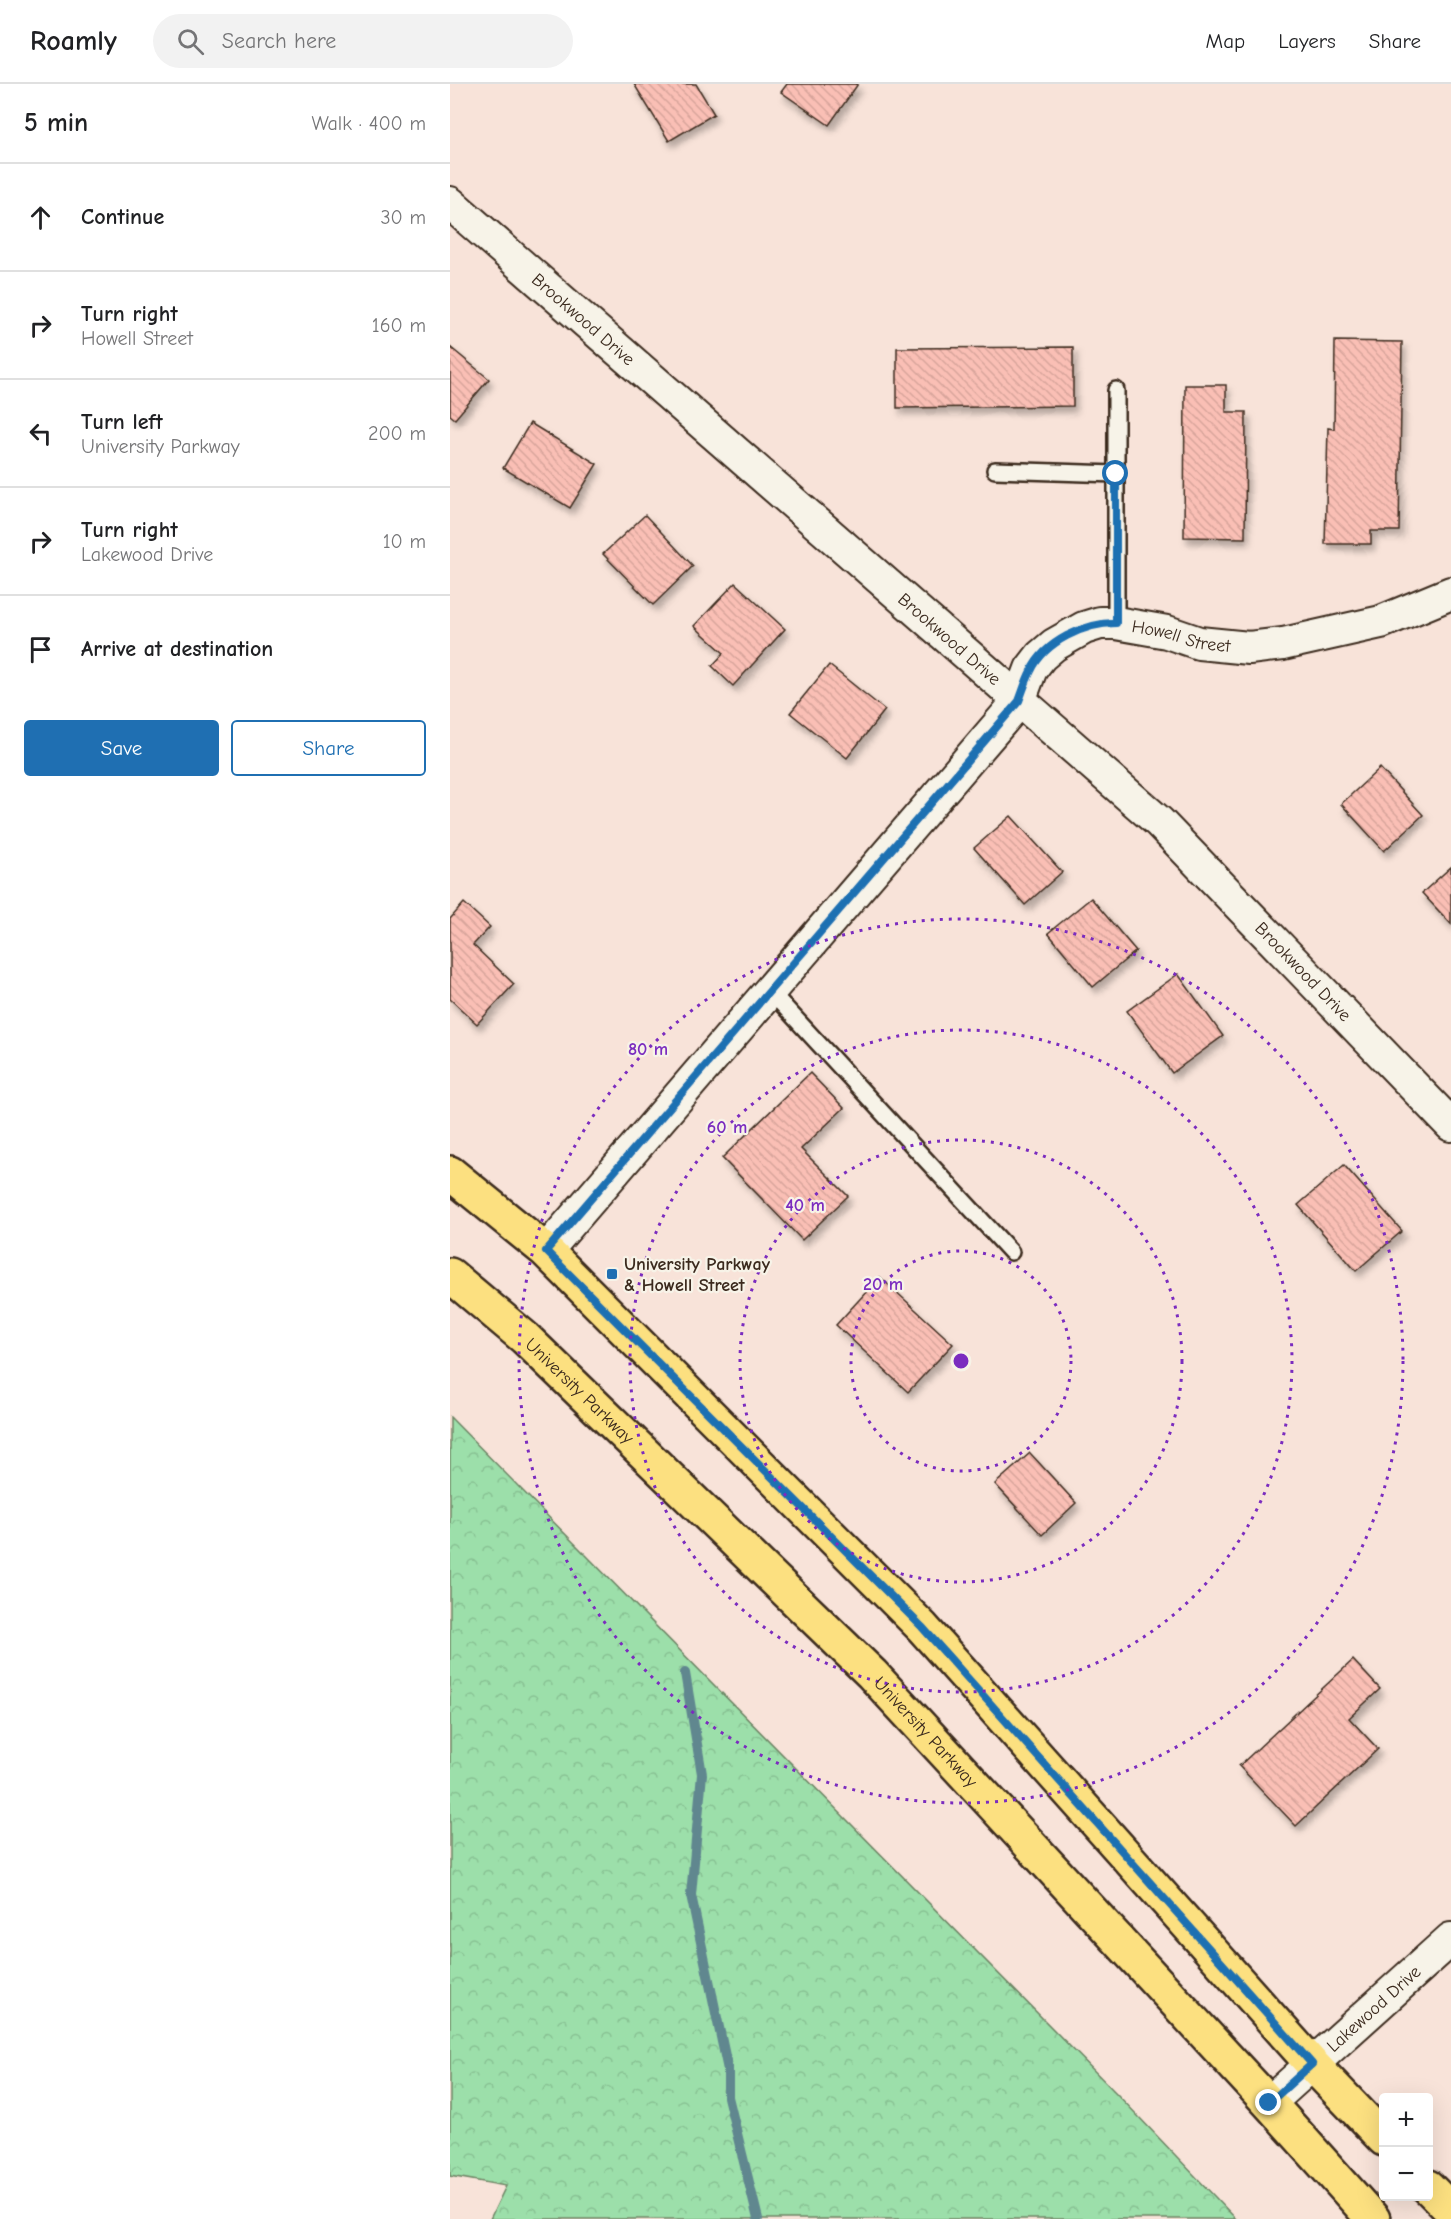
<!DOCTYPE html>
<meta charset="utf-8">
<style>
body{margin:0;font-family:"Comic Neue",sans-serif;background:#f2f2f2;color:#202124}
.controls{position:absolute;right:18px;bottom:18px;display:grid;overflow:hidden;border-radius:6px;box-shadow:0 6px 24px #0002}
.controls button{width:54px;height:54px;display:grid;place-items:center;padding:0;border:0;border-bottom:2px solid #e0e0e0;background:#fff;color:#202124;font:30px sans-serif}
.stop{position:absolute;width:18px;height:18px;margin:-14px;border:4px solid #1f6fb2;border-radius:50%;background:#fff}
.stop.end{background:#1f6fb2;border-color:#fff;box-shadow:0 2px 6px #0008}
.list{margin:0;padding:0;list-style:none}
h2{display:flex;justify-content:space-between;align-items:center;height:78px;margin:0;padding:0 24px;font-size:26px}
h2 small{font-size:20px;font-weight:400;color:#757577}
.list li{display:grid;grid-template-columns:39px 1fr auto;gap:18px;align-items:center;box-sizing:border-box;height:108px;padding:0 24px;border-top:2px solid #e0e0e0}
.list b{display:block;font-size:22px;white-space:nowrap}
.list p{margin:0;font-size:20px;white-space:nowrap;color:#757577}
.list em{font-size:20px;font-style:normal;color:#757577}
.actions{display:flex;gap:12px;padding:18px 24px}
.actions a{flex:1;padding:14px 0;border:2px solid #1f6fb2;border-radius:6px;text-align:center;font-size:21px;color:#1f6fb2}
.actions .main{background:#1f6fb2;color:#fff}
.icon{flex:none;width:33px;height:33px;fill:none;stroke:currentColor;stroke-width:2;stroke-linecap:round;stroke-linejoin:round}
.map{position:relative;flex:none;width:1001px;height:2135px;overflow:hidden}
header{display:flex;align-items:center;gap:36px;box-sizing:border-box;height:84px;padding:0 30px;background:#fff;border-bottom:2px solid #e0e0e0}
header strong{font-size:28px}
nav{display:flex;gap:33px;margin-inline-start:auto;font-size:21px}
.search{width:420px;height:54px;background:#f2f2f2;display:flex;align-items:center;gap:15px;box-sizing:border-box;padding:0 21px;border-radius:33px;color:#757577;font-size:22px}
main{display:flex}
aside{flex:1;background:#fff}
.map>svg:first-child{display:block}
.forest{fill:url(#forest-crowns);stroke:#6c8464;stroke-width:1.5}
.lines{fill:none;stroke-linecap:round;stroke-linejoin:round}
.stream{stroke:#61878f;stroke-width:10}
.building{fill:url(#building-back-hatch);stroke:#3b2a1e;stroke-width:1.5;filter:url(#shadow)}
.lane-casing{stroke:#3b2a1e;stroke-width:20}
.street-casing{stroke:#3b2a1e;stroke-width:36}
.primary-casing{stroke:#3b2a1e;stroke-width:38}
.lane{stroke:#f7f3e8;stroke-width:15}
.street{stroke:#f7f3e8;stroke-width:32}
.primary{stroke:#fce080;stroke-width:33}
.route{stroke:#1f6fb2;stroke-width:8}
.ring{fill:none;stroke:#7b2cbf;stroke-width:3;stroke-dasharray:3 6}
.poi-dot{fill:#1f6fb2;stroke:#f7f3e8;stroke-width:2}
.labels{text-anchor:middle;stroke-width:4.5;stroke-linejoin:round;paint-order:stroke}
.street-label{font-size:18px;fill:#3b2a1e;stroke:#f7f3e8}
.poi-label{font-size:18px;font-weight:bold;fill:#3b2a1e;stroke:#f7f3e8;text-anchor:start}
.centre{fill:#7b2cbf;stroke:#f7f3e8;stroke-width:3}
.ring-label{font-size:18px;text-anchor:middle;font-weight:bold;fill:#7b2cbf;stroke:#f7f3e8;stroke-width:4.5;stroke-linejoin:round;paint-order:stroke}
</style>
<header>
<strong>Roamly</strong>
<div class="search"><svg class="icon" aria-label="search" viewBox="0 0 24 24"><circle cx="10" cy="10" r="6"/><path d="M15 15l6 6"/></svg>Search here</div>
<nav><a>Map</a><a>Layers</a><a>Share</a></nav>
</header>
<main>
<aside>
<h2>5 min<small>Walk · 400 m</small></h2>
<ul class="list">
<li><svg class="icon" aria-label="ahead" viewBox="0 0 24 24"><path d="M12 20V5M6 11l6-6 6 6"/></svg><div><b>Continue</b></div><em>30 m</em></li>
<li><svg class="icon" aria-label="right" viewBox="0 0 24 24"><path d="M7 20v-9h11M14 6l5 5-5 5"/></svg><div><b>Turn right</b><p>Howell Street</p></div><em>160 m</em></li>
<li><svg class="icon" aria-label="left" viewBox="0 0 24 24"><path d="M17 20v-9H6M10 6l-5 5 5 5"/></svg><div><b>Turn left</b><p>University Parkway</p></div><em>200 m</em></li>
<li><svg class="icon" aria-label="right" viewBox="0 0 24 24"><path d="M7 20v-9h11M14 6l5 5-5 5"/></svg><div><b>Turn right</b><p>Lakewood Drive</p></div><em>10 m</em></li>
<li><svg class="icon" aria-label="arrive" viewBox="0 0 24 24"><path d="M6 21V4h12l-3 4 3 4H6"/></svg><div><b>Arrive at destination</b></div></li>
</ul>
<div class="actions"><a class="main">Save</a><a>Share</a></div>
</aside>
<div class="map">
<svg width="1001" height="2135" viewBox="0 0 1001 2135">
<defs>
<pattern id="forest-crowns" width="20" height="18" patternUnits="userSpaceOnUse" patternTransform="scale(1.5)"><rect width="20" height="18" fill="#9cdfaa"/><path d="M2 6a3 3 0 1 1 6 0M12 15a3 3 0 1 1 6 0" fill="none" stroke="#87c092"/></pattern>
<pattern id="building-back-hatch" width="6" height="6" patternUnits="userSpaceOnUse" patternTransform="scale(1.5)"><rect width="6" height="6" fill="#fabfb5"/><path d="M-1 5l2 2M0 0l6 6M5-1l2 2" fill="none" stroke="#d7a49b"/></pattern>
<filter id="shadow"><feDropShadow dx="3.5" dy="6" stdDeviation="3" flood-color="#0004"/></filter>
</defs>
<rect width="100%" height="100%" fill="#f8e3d9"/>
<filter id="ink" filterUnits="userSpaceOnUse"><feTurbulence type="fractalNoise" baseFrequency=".0167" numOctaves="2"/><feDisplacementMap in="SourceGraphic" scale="12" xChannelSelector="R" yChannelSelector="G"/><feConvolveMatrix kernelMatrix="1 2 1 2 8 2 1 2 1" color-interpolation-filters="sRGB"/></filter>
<g filter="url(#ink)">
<polygon class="forest" points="0,1333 667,2010 786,2135 40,2135 56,2102 0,2092"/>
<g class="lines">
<polyline class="stream" points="235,1589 252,1690 241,1811 278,1986 278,2013 308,2135"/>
</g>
<g class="building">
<polygon points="184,0 246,0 264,30 219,57"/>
<polygon points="337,0 408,0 379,41 331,8"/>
<polygon points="885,257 952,258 949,447 921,447 921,460 875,460 878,344 884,345"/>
<polygon points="0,263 39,295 5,335 0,331"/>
<polygon points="623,263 623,322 447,324 447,264"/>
<polygon points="735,301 776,301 776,328 796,328 795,454 734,453"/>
<polygon points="80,339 147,380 120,424 53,384"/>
<polygon points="195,431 243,482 203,521 153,470"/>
<polygon points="285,499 335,545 283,602 262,582 274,569 244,542"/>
<polygon points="379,581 435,626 397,674 340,629"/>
<polygon points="930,684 973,731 934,767 891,720"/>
<polygon points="561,732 612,788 575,821 524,764"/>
<polygon points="1001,783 1001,840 972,809"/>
<polygon points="641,814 686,867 643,903 598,849"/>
<polygon points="14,819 40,843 23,861 64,900 27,940 0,915 0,835"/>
<polygon points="728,890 773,952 722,989 677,927"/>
<polygon points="360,989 394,1024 351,1065 398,1112 352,1156 272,1074"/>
<polygon points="894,1081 952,1147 906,1187 848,1121"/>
<polygon points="430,1193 503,1260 458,1308 386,1241"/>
<polygon points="580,1369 626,1419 592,1451 545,1400"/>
<polygon points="903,1576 930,1605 899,1634 928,1665 846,1742 789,1682"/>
</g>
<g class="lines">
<defs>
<g id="lane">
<polyline points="666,306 666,539"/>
<polyline points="545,386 666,390"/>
<polyline points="320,907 561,1168"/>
</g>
<g id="street">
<path id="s1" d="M0 119 709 738 1001 1041"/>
<path id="s2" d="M96 1167 569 617 581 585 591 572 604 561 634 544 650 539H666L717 548 749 559 799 564 833 560 931 538 1001 509"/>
<path id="s3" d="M819 2019 1001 1855"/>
</g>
<g id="primary">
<polyline points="0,1089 96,1167 472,1543 862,1980 934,2055"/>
<path id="s4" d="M0 1191 75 1254 422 1590 819 2019 923 2135"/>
<polyline points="978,2103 1001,2126"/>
</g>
</defs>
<use href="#lane" class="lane-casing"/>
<use href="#street" class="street-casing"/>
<use href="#primary" class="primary-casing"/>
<use href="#lane" class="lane"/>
<use href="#street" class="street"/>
<use href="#primary" class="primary"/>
</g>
</g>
<g class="lines" filter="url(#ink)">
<path class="route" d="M666 390V539C635 539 595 557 581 587 576 596 573 607 569 617L96 1167 472 1543 862 1980 819 2019"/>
</g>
<g class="ring">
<circle cx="511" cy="1277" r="110"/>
<circle cx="511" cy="1277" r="221"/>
<circle cx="511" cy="1277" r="331"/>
<circle cx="511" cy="1277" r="442"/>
</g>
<rect class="poi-dot" x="156" y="1184" width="12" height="12" rx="3"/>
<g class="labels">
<g class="street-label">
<text dy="6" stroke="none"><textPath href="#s1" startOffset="177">Brookwood Drive</textPath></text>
<text dy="6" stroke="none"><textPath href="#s2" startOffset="927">Howell Street</textPath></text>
<text dy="6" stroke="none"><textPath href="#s1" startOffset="663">Brookwood Drive</textPath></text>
<text dy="6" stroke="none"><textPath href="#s1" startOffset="1149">Brookwood Drive</textPath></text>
<text dy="6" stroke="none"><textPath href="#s4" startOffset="174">University Parkway</textPath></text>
<text dy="6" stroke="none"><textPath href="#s4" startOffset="660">University Parkway</textPath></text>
<text dy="6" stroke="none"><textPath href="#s3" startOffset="141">Lakewood Drive</textPath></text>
</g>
<g class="poi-label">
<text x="174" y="1186">University Parkway<tspan x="174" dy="21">&amp; Howell Street</tspan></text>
</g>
</g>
<circle cx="511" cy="1277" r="9" class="centre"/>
<g class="ring-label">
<text x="198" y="971">80 m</text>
<text x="277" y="1049">60 m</text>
<text x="355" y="1127">40 m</text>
<text x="433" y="1206">20 m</text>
</g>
</svg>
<div class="controls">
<button>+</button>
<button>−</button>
</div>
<div class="stop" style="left:666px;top:390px"></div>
<div class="stop end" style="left:819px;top:2019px"></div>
</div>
</main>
